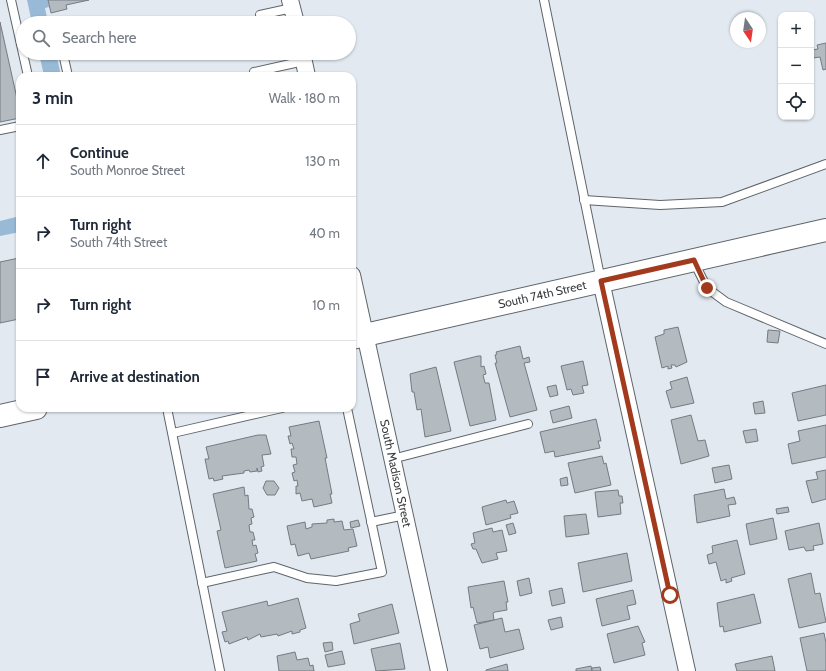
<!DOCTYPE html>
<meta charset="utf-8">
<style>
body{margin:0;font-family:Cabin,sans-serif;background:#f2f2f3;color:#1f2937}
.controls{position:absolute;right:12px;top:12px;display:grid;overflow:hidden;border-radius:8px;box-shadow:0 1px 3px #0004}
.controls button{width:36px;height:36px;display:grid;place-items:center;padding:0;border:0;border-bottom:1px solid #e0e1e3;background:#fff;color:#1f2937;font:20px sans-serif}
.compass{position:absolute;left:730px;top:12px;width:36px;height:36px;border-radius:50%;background:#fff;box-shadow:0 1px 3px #0004;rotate:167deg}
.stop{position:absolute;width:12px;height:12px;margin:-9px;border:3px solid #a23a1e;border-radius:50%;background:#fff}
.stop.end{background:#a23a1e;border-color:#fff;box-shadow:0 1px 4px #0008}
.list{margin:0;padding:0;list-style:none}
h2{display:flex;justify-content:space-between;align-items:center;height:52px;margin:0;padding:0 16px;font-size:17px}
h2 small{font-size:13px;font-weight:400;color:#747a83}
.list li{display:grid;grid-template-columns:26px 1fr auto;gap:12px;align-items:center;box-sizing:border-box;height:72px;padding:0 16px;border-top:1px solid #e0e1e3}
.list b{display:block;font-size:15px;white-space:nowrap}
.list p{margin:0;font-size:13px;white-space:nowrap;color:#747a83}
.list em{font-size:13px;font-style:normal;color:#747a83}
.icon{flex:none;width:22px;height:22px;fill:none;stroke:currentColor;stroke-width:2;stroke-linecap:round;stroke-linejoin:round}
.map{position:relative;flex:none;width:826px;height:671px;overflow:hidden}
.search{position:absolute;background:#fff;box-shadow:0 1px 3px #0004;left:16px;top:16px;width:340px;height:44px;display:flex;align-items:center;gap:10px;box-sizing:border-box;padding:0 14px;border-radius:22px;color:#747a83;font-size:15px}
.panel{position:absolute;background:#fff;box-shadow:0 1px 3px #0004;left:16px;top:72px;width:340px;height:340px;border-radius:12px}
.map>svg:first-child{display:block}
.green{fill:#99bad7}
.building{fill:#b3bac0;stroke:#757b81}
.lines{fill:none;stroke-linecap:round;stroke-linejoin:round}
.service-casing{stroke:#5f656b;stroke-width:10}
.minor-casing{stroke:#5f656b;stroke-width:18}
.primary-casing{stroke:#5f656b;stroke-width:24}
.service{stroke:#fff;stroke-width:8}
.minor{stroke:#fff;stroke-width:16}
.primary{stroke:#fff;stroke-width:22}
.route{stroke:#a23a1e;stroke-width:5}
.labels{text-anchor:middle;stroke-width:4;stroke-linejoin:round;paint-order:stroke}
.street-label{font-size:12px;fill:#3a3d3f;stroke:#e2e9f0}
</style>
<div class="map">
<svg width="826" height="671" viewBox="0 0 826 671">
<rect width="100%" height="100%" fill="#e2e9f0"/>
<g class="green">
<polygon points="27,0 48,0 49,7 45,8 48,23 32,23"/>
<polygon points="39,53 56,53 61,76 44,76"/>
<polygon points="20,216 20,232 0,236 0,221"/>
</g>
<g class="building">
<polygon points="48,0 89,0 66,5 67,9 51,13"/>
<polygon points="0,22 20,112 20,118 0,122"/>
<polygon points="826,43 826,69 823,70 820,57 813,58 811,50 818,49 817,45"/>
<polygon points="20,250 20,322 19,319 0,323 0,262 19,258 17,251"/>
<polygon points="678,327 687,362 676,367 675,365 671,365 672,368 668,369 668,366 662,368 655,337 664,334 664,330"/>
<polygon points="768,330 780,331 778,343 767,342"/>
<polygon points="520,346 523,359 529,357 530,362 524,363 537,410 510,417 495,363 497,363 495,355 497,354 496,352"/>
<polygon points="478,356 481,356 481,367 484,366 486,374 483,375 485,383 489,383 496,420 470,426 454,362"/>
<polygon points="583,361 588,385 582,386 584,393 573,395 571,389 567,390 561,366"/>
<polygon points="436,367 451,431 425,437 421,409 417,410 414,392 412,392 410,374"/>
<polygon points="687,377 694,403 671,408 666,391 672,389 670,382"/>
<polygon points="556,385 558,395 550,397 547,387"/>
<polygon points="826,385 826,415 798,421 792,393"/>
<polygon points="763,401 765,413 755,414 753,403"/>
<polygon points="569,406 572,418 553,423 550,411"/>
<polygon points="691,415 698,441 705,440 709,456 681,464 671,420"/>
<polygon points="596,419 601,441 598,441 600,448 555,457 554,451 545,453 540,432"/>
<polygon points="319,421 327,458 325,458 332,494 330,494 332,503 314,507 312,499 302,501 300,493 296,494 296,486 298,486 297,480 294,481 292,473 295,472 293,465 297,464 296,457 292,457 291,449 294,449 292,443 290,444 288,436 291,436 289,427"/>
<polygon points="826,425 826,457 792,464 788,444 800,441 798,431"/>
<polygon points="756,429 758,441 746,443 743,431"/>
<polygon points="258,435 266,435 271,454 262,455 264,466 261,467 262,471 258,472 257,468 257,471 250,472 249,470 244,471 244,473 222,476 223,479 214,481 213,478 209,479 205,459 209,459 206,447"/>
<polygon points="602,456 604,464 606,463 611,485 575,493 568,463"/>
<polygon points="729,465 732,479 715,483 712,468"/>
<polygon points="826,470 826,499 812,503 806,481 818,479 816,472"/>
<polygon points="567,477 568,485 561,486 560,479"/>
<polygon points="266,481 274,481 279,488 275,495 267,495 263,488"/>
<polygon points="244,487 245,496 248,495 249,509 252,509 254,517 251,518 252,524 249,525 250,532 253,532 255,540 252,540 253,546 256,545 258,553 255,554 257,561 225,568 217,531 221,530 213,494"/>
<polygon points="724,489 726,499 734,497 736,504 728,505 730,516 697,523 694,495"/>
<polygon points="618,490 619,496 622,496 623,503 620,503 621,514 598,517 595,492"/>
<polygon points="506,500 507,503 514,501 518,513 510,515 511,518 486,525 482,507"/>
<polygon points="788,507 789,512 777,514 776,509"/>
<polygon points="586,514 589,534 566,537 564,516"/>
<polygon points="773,518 777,539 750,545 746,524"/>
<polygon points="334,519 334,522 342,521 344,530 353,529 357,546 348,548 349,551 311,559 309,553 298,556 295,544 291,545 287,526 305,522 306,529 312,527 312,524 327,523 327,520"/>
<polygon points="358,520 360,526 351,528 350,522"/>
<polygon points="513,523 516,533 509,535 506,525"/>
<polygon points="819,523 823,544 813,546 814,550 806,551 804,547 789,550 785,531"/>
<polygon points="492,528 493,532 502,530 507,551 496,553 498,559 482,563 476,549 473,549 471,544 475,543 473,533"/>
<polygon points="737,540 745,574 731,578 732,581 726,583 726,579 721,581 716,562 709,564 707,555 713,553 712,546"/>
<polygon points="627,553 632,581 583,592 578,563"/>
<polygon points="811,573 815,594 820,593 826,622 799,628 788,579"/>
<polygon points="529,578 532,593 520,596 517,581"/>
<polygon points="504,581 508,602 506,602 507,610 495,612 493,613 494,620 477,623 473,607 471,608 468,587"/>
<polygon points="562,588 565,603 552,606 549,591"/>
<polygon points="633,590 636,604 627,606 630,619 602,626 596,599"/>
<polygon points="754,594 761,623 724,632 723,626 720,627 717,603"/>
<polygon points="298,598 306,628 300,630 300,632 292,634 292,631 278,636 277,634 261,637 260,634 248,640 247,637 229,644 228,641 225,642 222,632 227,631 222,612 267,601 268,606"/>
<polygon points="392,604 399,633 354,644 350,624 360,621 358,614"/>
<polygon points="561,617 563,627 551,630 548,620"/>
<polygon points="502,618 505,632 519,629 524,649 490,658 488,647 480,649 474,625"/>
<polygon points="638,626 645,642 642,643 645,655 614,663 607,634"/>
<polygon points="824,633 826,643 826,671 807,671 800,638"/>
<polygon points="332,642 333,650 325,652 323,643"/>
<polygon points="400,643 405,669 376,671 371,649"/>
<polygon points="342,651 345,664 328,667 325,655"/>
<polygon points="295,652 297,660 308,658 310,666 313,665 314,671 279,671 277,656"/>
<polygon points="772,656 775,671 737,671 735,664"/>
<polygon points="507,664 508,671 486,671 486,670"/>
<polygon points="591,666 592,671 576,671 576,669"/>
<polygon points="600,667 601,671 592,671 592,668"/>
</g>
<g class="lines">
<defs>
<g id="service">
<polyline points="11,0 28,76"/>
<polyline points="544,0 601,281"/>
<polyline points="260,15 292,8"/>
<polyline points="64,58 68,76"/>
<polyline points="254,72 304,61"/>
<polyline points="0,130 20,126"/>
<polyline points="584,200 660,205 722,202 826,164"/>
<polyline points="694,262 707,288 726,302 826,344"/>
<polyline points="167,408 220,671"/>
<polyline points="173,433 282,408"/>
<polyline points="392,459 528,424"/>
<polyline points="371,522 405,515"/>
<polyline points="202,583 274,567 307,578 336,581 382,572 347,408"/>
</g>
<g id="minor">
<polyline points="290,0 296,23"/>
<polyline points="302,53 307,76"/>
<path id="s1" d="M352 275 439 671"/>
<polyline points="601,281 687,671"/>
</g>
<g id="primary">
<path id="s2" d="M352 338 826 230"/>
<polyline points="0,416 36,408"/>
</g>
</defs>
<use href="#service" class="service-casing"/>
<use href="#minor" class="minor-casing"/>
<use href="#primary" class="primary-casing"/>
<use href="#service" class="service"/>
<use href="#minor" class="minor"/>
<use href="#primary" class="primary"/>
</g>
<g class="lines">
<polyline class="route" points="670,595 601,281 694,260 707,288"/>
</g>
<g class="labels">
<g class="street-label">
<text dy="4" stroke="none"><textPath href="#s2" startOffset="195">South 74th Street</textPath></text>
<text dy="4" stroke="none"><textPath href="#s1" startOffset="203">South Madison Street</textPath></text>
</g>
</g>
</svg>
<div class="controls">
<button>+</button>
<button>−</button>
<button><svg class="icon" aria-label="locate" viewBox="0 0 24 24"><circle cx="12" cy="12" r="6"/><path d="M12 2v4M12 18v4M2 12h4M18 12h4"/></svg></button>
</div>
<svg class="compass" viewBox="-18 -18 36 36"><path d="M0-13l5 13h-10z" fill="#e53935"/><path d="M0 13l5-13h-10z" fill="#747a83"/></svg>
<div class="stop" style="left:670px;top:595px"></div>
<div class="stop end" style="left:707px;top:288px"></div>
<div class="search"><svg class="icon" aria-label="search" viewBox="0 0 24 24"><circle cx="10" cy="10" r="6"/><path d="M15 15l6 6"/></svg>Search here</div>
<section class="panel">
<h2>3 min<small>Walk · 180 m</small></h2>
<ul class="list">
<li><svg class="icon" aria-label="ahead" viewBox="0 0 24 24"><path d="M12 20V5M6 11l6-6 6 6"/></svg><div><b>Continue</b><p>South Monroe Street</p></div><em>130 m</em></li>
<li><svg class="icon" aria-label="right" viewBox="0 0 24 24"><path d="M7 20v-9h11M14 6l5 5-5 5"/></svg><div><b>Turn right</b><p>South 74th Street</p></div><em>40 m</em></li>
<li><svg class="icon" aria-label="right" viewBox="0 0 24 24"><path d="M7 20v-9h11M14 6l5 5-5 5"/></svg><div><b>Turn right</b></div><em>10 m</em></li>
<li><svg class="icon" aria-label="arrive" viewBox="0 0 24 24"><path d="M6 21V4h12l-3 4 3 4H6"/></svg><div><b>Arrive at destination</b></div></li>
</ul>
</section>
</div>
